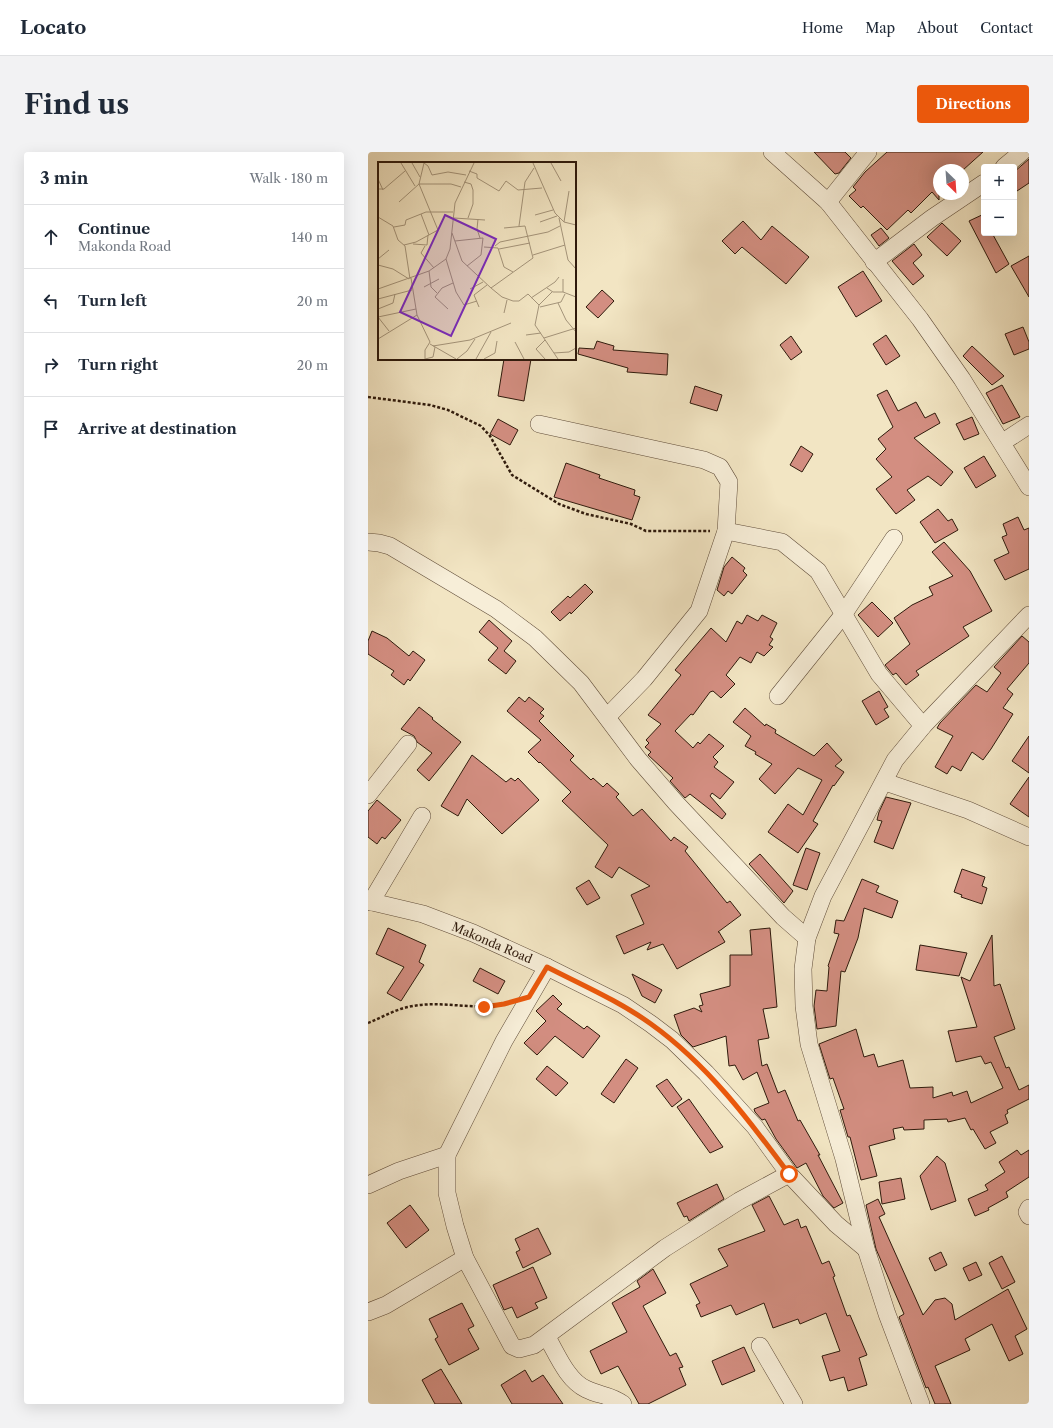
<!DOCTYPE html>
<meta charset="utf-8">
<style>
body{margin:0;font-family:"Libre Caslon Text",serif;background:#f2f2f3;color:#1f2937}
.controls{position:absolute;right:12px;top:12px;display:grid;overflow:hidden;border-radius:4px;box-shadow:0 4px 16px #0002}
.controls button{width:36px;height:36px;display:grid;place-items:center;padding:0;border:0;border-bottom:1px solid #e0e1e3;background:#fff;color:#1f2937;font:20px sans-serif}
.compass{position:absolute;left:565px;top:12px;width:36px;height:36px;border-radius:50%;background:#fff;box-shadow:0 4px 16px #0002;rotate:155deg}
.stop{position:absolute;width:12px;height:12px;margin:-9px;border:3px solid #ea580c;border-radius:50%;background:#fff}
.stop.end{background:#ea580c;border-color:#fff;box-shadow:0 1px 4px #0008}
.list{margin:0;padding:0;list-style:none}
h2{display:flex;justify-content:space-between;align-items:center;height:52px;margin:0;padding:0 16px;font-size:17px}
h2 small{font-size:13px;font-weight:400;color:#747a83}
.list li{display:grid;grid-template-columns:26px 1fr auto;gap:12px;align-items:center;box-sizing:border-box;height:64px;padding:0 16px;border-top:1px solid #e0e1e3}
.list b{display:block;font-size:15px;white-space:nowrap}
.list p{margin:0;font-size:13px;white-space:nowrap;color:#747a83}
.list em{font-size:13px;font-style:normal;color:#747a83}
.icon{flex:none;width:22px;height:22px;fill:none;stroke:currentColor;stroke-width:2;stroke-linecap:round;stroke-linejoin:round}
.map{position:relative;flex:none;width:661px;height:1252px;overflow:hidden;border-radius:4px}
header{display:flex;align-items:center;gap:24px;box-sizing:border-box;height:56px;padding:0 20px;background:#fff;border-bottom:1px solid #e0e1e3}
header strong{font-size:19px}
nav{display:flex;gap:22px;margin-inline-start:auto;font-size:14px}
.intro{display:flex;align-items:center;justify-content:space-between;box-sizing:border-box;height:96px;padding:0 24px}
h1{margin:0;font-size:28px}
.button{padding:10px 18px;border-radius:4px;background:#ea580c;color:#fff;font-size:14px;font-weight:700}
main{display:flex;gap:24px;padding:0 24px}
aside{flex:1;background:#fff;border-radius:4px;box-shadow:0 4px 16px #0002}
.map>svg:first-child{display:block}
.building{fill:#d38e81;stroke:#2f1a0c}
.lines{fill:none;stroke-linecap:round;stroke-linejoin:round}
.minor-casing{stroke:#604d3a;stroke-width:18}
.path{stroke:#2f1a0c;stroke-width:2.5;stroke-dasharray:3 2;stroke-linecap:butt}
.minor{stroke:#f7eed8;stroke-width:17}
.route{stroke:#ea580c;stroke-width:5}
.labels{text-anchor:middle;stroke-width:3;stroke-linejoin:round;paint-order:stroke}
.street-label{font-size:12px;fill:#2f1a0c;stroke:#f7eed8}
.inset-road{fill:none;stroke:#a4947a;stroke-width:1}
.view{fill:#7b2cbf;fill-opacity:0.15;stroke:#7b2cbf;stroke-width:2}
.inset-edge{fill:none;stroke:#2f1a0c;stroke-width:2}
</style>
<header>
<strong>Locato</strong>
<nav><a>Home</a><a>Map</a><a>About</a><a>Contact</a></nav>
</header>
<div class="intro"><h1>Find us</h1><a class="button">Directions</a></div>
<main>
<aside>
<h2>3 min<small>Walk · 180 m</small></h2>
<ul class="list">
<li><svg class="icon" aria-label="ahead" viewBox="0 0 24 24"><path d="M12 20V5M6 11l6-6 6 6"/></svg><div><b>Continue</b><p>Makonda Road</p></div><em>140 m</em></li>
<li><svg class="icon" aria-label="left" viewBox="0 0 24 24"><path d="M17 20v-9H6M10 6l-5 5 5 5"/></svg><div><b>Turn left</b></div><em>20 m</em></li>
<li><svg class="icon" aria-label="right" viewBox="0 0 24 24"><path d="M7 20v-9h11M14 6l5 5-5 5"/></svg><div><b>Turn right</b></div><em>20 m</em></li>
<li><svg class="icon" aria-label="arrive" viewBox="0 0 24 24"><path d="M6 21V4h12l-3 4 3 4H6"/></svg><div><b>Arrive at destination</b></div></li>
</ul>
</aside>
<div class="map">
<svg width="661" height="1252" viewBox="0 0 661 1252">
<rect width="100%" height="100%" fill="#f2e5c3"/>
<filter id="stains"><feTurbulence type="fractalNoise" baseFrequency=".005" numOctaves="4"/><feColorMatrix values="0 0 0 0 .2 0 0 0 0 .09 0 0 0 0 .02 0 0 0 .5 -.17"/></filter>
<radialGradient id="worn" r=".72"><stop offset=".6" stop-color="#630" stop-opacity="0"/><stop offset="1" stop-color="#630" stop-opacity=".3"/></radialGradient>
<g class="building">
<polygon points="446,0 477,0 483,6 471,21 467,22"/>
<polygon points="519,0 615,0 595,18 571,18 571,48 564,40 543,61 540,58 519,78 495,54 493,56 481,44 488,38 485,35 497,20"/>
<polygon points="661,7 661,31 646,41 646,20"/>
<polygon points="616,62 616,81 624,81 641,112 628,121 601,69"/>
<polygon points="375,69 393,88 404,74 441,105 418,132 374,95 367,102 354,89"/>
<polygon points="574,71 593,89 579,104 559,85"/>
<polygon points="513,76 521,86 511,94 503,83"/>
<polygon points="546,92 554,103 545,111 556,124 545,133 524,109"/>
<polygon points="661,104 661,145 643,114"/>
<polygon points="495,119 514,149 488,165 470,135"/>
<polygon points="234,138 246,149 230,166 218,155"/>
<polygon points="655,175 661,190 661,197 646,203 637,182"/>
<polygon points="518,183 532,204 518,213 505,192"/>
<polygon points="423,184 434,200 423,208 412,193"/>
<polygon points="229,189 246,194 245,198 300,202 299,223 259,220 260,216 210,202 211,196 226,197"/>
<polygon points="604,194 636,224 624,233 595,204"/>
<polygon points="136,207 163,207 156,249 130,244"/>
<polygon points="634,233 652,265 635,272 618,241"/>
<polygon points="327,234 354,243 349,259 322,251"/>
<polygon points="519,238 530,259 548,250 557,266 567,261 572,271 546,286 585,320 573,334 560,324 539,338 547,348 528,362 508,337 524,325 508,307 518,297 510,287 525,275 509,243"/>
<polygon points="604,265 611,282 596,288 588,272"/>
<polygon points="130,267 150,278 142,293 122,282"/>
<polygon points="433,294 445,302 434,320 422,313"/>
<polygon points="616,304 628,324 608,336 596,316"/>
<polygon points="198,311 232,323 231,326 267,338 266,343 272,345 264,368 186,345"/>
<polygon points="570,357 580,369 584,367 590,378 567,391 552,370"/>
<polygon points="650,365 656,378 661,376 661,417 637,428 626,408 641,401 634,385 639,383 635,372"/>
<polygon points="576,390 602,419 624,459 595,475 601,484 548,519 551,523 538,533 528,521 525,523 517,513 542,492 526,466 544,453 565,443 561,435 585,424 564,400"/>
<polygon points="364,405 377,416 375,419 379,423 364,442 360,439 356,444 349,438 356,415"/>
<polygon points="217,432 225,440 203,462 202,460 192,469 183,460 200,444 202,446"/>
<polygon points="504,450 525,471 510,485 490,463"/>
<polygon points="379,463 390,469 394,463 409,471 402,485 405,487 401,493 405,495 396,504 389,500 383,511 372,505 358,523 367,532 353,546 345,539 342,540 325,563 323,562 307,579 325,596 330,590 332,592 341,582 356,594 345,605 350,610 346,615 366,630 352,647 344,641 342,644 358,662 354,667 322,642 317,646 302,629 305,626 280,603 283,600 277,595 281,591 278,588 293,572 280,563 313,523 307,518 343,476 358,490 369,469 374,472"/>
<polygon points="121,468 144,489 136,499 148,509 138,522 120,508 130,496 111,480"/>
<polygon points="4,479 19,486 41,504 45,499 57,508 42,529 40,527 36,533 23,523 26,519 0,502 0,489"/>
<polygon points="654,484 661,490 661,511 639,537 645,542 635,556 645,562 623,597 615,608 604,600 593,619 584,614 579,622 567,615 585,584 569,576 572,571 608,533 619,540 633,521 626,515"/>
<polygon points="511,539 520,555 516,557 521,565 508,573 494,549"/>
<polygon points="151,545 157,550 161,545 176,557 172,561 176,564 171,569 206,604 202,608 223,628 225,626 235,635 239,631 251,642 248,645 265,664 274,657 303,689 306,685 320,695 317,699 359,751 362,749 373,763 350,780 351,780 357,790 309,817 295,792 279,798 283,790 256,802 248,784 276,772 263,743 282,734 251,715 244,726 227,715 240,693 194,649 203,640 172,610 171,611 160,600 173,588 139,559"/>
<polygon points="51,555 65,566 64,567 93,590 61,629 49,618 64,601 49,590 46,584 33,577"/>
<polygon points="377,556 397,574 398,572 408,578 407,581 446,604 459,591 474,608 467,614 476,620 466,634 465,633 445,669 450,672 430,701 400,680 420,652 435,663 454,628 430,616 407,642 391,627 404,612 387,602 388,600 377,594 383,584 365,570"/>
<polygon points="661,584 661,621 644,609"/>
<polygon points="104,603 138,630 143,626 147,629 150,626 171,648 134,682 99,647 90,664 73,654"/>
<polygon points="661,625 661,665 642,652"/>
<polygon points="518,645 543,651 525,697 506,690 514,669 509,668 511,660"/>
<polygon points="9,648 33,668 17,687 14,685 9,692 0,685 0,659"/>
<polygon points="438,696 452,701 439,738 425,733"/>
<polygon points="392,702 425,739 416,751 381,712"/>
<polygon points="594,717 617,725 614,734 619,736 614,752 593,745 594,743 586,740"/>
<polygon points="494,727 511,734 508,740 530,749 524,766 496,756 490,786 477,820 473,819 468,874 449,877 446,854 448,838 459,839 461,815 460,814 471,782 466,781 468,768 476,769"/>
<polygon points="221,728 232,746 219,753 208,736"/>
<polygon points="20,776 58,793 51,810 56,813 33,849 19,841 36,815 8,802"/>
<polygon points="402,776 409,855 395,857 401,886 390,888 394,914 399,912 410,941 417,938 430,969 432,968 452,1003 450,1003 475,1051 466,1056 455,1044 438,1011 429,1016 408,987 397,967 394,968 387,960 386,957 401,951 389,920 375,928 367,913 361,914 358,884 325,895 313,883 306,863 326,856 334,860 331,854 335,853 332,842 362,834 362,803 384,803 382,778"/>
<polygon points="624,783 626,834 632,832 647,877 626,885 638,916 641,915 651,938 661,933 661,947 639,958 640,961 637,963 640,971 622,980 628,991 617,997 605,977 603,978 597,966 580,970 579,967 556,968 556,977 536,978 535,975 525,977 527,987 501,994 509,1024 493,1028 482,985 480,985 472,958 476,957 465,926 462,927 451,892 488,877 496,905 506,902 510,915 535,908 542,936 565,935 565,946 584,940 585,944 599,939 603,951 635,936 623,910 617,912 613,904 588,910 580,879 609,875 593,825 602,829"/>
<polygon points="552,793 599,801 591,824 548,818"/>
<polygon points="112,816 137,829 130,842 105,829"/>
<polygon points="264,822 294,838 287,851 274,844"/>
<polygon points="185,843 194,852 189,857 216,877 219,874 232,884 215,906 187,884 169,903 156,891 178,869 168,859"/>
<polygon points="258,907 270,916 246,951 233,942"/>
<polygon points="179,914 200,931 188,944 168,927"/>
<polygon points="299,927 314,947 304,955 288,934"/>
<polygon points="321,947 355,995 342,1001 309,955"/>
<polygon points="649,998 653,1003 661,998 661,1025 638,1040 640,1045 620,1056 621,1058 607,1064 600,1047 620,1038 617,1033 637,1020 631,1010"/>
<polygon points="569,1004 577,1011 588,1049 563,1058 552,1024"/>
<polygon points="533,1026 537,1047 514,1052 511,1030"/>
<polygon points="349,1032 356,1047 321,1069 319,1064 316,1065 309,1051"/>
<polygon points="401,1044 416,1073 430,1067 433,1076 438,1074 454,1112 461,1109 467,1124 465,1125 479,1164 482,1163 499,1203 491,1206 499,1233 480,1239 476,1225 462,1229 454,1204 472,1199 458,1161 432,1172 430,1167 405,1176 396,1151 368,1163 363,1153 333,1165 328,1153 332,1151 322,1132 360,1114 350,1097 397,1079 384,1053"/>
<polygon points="510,1047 517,1062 511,1065 555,1163 567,1148 577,1146 584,1152 587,1168 640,1137 659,1177 647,1184 655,1202 641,1209 624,1172 597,1187 602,1198 567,1214 583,1252 567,1252 560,1235 558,1236 531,1165 536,1162 508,1097 498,1053"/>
<polygon points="42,1053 61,1078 38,1096 19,1071"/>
<polygon points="170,1076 183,1102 155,1116 148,1100 152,1098 147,1087"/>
<polygon points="573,1100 579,1113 567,1119 561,1106"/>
<polygon points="634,1104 647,1130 634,1137 621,1111"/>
<polygon points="608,1110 614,1123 601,1129 595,1116"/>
<polygon points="165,1115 179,1146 167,1151 170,1156 149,1166 144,1155 136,1158 125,1133"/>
<polygon points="285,1117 298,1141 275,1154 302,1204 308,1201 315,1215 311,1216 318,1233 280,1252 271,1252 250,1214 233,1222 222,1199 259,1180 244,1151 272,1135 269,1129"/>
<polygon points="94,1151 106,1174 100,1177 111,1197 81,1213 67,1187 70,1185 61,1167"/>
<polygon points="376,1195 387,1219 354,1233 344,1209"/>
<polygon points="73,1217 94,1252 67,1252 54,1228"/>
<polygon points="157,1218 164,1230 175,1223 195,1252 144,1252 133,1233"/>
</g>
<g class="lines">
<defs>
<g id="minor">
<polyline points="404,0 460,50 552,167 594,227 661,335"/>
<polyline points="636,15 654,0"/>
<polyline points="460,50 500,0"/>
<polyline points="506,110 564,66 616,31"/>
<polyline points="171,272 336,308 352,315 361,330 358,379 331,459 276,527 239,565"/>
<polyline points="635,290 661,273"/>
<polyline points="358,379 414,390 450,419 511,522 555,574"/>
<polyline points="0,390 11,391 22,394 128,457 167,486 213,531 270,607 308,651 415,765 439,786"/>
<polyline points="410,544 475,463 526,386"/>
<polyline points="517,630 600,658 661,685"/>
<polyline points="0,643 40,592"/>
<polyline points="0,749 55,762 105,781 179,815 255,853 283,872 304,888 338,921 387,975 421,1022 468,1072 498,1097"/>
<polyline points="3,750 54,664"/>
<polyline points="179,815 136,889 79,1003 79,1041 87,1074 97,1106 144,1194 151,1197 166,1193 297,1096 371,1049 421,1022"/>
<polyline points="0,1033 31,1019 79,1003"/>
<polyline points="661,1056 659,1060 661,1064"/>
<polyline points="0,1160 18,1153 97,1106"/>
<path d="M179 1185C189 1202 199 1228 218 1237 232 1244 241 1242 255 1252"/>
<polyline points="392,1194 426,1252"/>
<polyline points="553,1252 519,1162 498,1097 476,1007 441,892 436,854 435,817 439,786 455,744 527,608 555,574 661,463"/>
</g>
</defs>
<use href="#minor" class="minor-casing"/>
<g class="path">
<polyline points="0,245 62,253 80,258 113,274 122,284 144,323 191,352 218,362 263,372 278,379 342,379"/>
<path d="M0 871C13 866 26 858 40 855 73 847 107 860 139 851"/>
</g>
<use href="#minor" class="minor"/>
</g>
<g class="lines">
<path class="route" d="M116 855 136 852 161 845 179 815C214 833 251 849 283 872 339 912 381 968 421 1022"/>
</g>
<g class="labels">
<g class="street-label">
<text transform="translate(124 791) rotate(23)" y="4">Makonda Road</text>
</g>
</g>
<g transform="translate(10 10)">
<rect width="198" height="198" fill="#f2e5c3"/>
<path class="inset-road" d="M23 1 37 24M34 1 42 15M46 1 50 4 54 13 70 10 88 13M155 1 177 51 186 60 198 63M173 1 183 19M91 9 99 12V16L121 29 128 19 140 28 164 26M0 17 5 28M86 20 93 22 95 28V42L90 56M0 27H6L27 9M21 40 41 22H73L83 25M43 52 51 73M157 53 175 48M0 55 15 64 20 78 27 84 32 117M76 56 107 58M181 56 190 98 198 107M100 57 99 67 102 76M162 60 179 54M186 60 191 29M141 64 147 20 156 6M16 65 27 63 28 58 48 50H75M74 71 84 99 113 126 124 135 135 139H141L150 132 161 143 157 163 180 197M77 79 105 76 103 93 89 104M35 82 49 83 50 73M26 83 38 80 60 68 41 22 46 1M47 84 43 91 56 106M117 84 122 80 170 70 182 64M106 85 120 86 126 105 135 110M121 87 152 81M155 93 187 83M0 97 11 88M68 97 78 130 86 143 99 139M0 103 15 107 31 117M51 109 53 125 59 131M33 116 39 153 52 180 47 188V197M185 117V130M46 125 61 117M113 126 155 96 147 64 126 66M169 126 175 130H185L198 135M0 127 51 109 68 97 72 87 77 41 96 1M92 127 105 120M153 136 177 120 181 115M0 137 34 128M180 141 188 158 198 170M161 143 174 130M101 145 96 133 109 123M162 145 183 140 187 132M0 147 15 141 17 132M70 147 57 135 64 126 75 121M126 151 129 138M0 155 38 147M0 155 11 169M148 173 163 171M166 176 198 166M0 177 39 153M137 180 146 197M52 182 78 197M55 184 92 178 133 161M176 191 191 190 198 186M47 197 55 195 57 185M79 197 89 189 97 177M98 197 113 170M106 197 117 191 119 179M167 197 158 187 167 178"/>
<path class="view" d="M67 53 118 77 73 174 22 150Z"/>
<rect width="198" height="198" class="inset-edge"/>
</g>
<rect width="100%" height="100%" filter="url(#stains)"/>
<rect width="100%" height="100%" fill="url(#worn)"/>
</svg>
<div class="controls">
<button>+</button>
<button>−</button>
</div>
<svg class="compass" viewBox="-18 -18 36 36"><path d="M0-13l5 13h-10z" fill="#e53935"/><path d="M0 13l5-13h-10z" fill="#747a83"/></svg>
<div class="stop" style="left:421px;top:1022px"></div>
<div class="stop end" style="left:116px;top:855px"></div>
</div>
</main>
